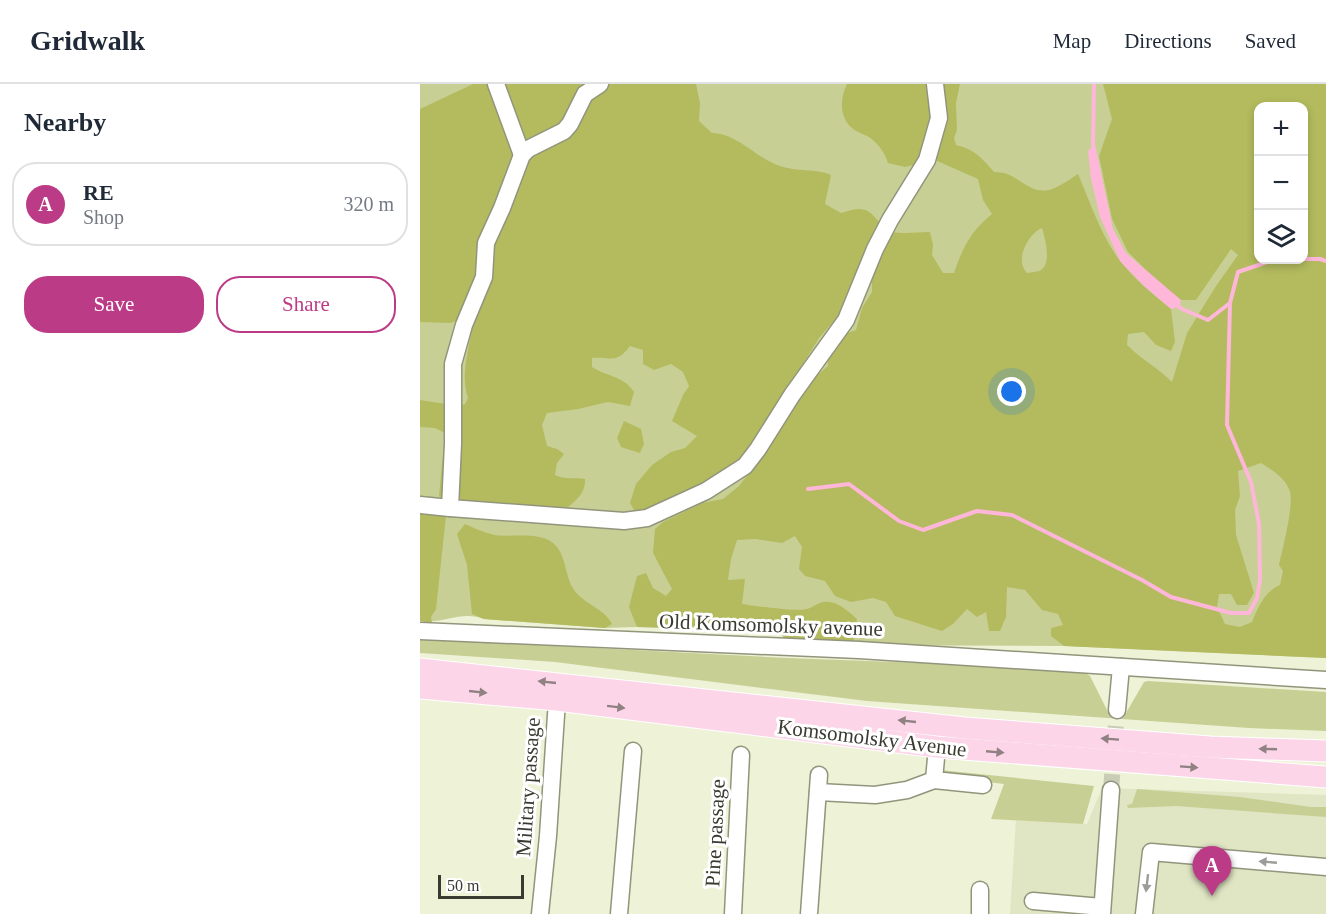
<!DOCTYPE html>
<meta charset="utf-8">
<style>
body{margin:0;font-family:Georgia,serif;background:#f6f6f7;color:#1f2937}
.controls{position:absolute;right:18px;top:18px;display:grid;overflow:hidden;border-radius:12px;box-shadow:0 3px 9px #0003}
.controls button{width:54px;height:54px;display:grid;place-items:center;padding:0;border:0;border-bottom:2px solid #e0e1e3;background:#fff;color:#1f2937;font:30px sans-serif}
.scale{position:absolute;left:18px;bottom:15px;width:86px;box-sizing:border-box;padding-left:6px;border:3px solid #393b30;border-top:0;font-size:16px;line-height:21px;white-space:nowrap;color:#393b30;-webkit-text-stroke:4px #fff;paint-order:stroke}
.you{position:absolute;left:592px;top:308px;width:21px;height:21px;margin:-15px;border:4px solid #fff;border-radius:50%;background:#1a73e8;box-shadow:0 0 0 9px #1a73e833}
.badge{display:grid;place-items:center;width:39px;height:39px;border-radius:50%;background:#bc3b86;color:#fff;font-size:20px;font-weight:700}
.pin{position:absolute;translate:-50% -50px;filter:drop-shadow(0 2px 3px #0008)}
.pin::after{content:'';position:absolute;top:32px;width:21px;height:18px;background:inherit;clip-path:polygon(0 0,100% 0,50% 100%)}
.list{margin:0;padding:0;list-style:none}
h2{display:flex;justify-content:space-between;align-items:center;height:78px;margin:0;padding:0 24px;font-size:26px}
h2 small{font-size:20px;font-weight:400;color:#747a83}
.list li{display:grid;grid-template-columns:39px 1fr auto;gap:18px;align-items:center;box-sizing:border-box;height:84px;margin:0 12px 12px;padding:0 12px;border:2px solid #e0e1e3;border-radius:24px}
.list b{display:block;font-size:22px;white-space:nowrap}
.list p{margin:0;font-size:20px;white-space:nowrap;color:#747a83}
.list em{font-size:20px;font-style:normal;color:#747a83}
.actions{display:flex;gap:12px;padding:18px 24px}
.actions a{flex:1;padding:14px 0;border:2px solid #bc3b86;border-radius:24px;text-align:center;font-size:21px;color:#bc3b86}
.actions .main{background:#bc3b86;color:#fff}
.icon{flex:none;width:33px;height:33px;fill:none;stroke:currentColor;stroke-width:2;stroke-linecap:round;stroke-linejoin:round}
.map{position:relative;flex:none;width:906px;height:830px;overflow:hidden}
header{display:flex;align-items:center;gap:36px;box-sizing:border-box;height:84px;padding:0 30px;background:#fff;border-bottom:2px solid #e0e1e3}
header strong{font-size:28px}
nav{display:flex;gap:33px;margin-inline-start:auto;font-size:21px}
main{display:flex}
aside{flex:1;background:#fff}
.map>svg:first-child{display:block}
.built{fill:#e0e5c3}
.green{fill:#c8cf94;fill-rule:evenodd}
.forest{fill:#b3bb5e;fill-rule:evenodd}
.water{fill:#feb6d9}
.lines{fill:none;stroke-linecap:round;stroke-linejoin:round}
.stream{stroke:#feb6d9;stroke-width:4}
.minor-tunnel{stroke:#cacdb5;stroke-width:16;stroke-dasharray:16 8;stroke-linecap:butt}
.minor-casing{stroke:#92957c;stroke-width:19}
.major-casing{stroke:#fff;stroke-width:23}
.minor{stroke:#fff;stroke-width:16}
.major{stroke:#fcd6e8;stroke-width:21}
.oneway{fill:#918183}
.oneway2{fill:#9c9d98}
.labels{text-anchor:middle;stroke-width:6;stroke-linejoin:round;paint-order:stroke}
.street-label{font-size:21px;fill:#393b30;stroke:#fff}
</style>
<header>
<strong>Gridwalk</strong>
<nav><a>Map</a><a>Directions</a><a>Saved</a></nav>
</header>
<main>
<aside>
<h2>Nearby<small></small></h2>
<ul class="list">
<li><span class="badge">A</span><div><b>RE</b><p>Shop</p></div><em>320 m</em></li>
</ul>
<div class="actions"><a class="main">Save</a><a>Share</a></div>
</aside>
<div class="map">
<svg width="906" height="830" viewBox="0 0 906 830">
<rect width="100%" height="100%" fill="#eef2d6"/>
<polygon class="built" points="682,704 906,711 906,830 590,830 596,735 667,740"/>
<g class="green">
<path d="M0 0H906V574L644 562 371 561 358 547 217 543 185 544 64 535C42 526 24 540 0 537ZM838 22H884V176H838Z"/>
<polygon points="0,555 367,574 558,581 664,588 670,592 688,628 706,629 724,598 728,597 906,608 906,647 829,644 447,617 135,578 0,569"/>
<polygon points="520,686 674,702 663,740 571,735 584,700 519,692"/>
<polygon points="717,705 820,713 891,723 906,723 906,733 756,722 708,724 707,721 712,720"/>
</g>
<g class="forest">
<path d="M53 0H276L280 19 279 37 292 49C317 49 336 74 360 82 377 88 395 84 411 91L405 120 421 129C440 123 447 122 459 138L438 196 420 230 399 254 329 367C296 398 257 413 217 431L210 419 216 400 232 381 251 368 265 364 277 352 252 337 263 311 269 302 263 288 251 280 234 286 223 280V266L210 262C196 281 191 272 172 274V283C188 293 204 292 214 308L210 322 188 318 158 325 127 329 122 341 127 362 137 365 144 370 137 379 135 391C145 396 155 393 165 395 166 409 156 416 147 424L26 417 19 412 25 349 15 344 0 343V316L39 322 45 320 48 314C40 290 49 267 52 243L41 235 30 239 0 238V25Z"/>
<path d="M427 0H540L536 19 537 46 534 54 536 61C554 65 562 74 574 88 599 87 608 113 632 105 641 102 650 95 658 90 670 118 682 154 701 178 715 196 734 211 751 225L755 258 751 267 736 261 724 248 708 250 707 261C721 275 738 284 752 298L767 249 796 202 818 171 811 165 776 216H761L744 204 708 168 692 135 679 72 692 35 683 0H906V574L644 562 631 552V544L643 541 638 530 622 526 605 506 587 503 586 533 580 547H569L566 528 557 533 547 525 533 540 522 547 475 532 466 518 453 514 431 518 415 512 405 497 385 492 379 485 382 463 375 452 362 459 335 455 317 456 311 475 308 496 325 495 322 520C335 522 376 528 387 525 392 524 396 520 400 519 414 514 427 526 437 535L433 560 371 561 358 547 217 543 209 523 217 492 226 489 233 504 246 512 252 505 233 469 235 445 243 438 282 419 303 415 319 402 334 383 394 294 408 282V272L425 250 436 246 442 224 452 208V193L466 156 472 148C485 150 497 148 510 148L513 161 512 171 523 189H534C543 163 550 148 572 130L563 116 558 95 515 76 485 83 468 79C465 69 458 59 449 53 444 50 436 48 432 44 419 33 420 14 427 0ZM838 22H884V176H838ZM622 144C625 154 632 179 621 186 618 188 611 188 607 189 594 176 608 150 622 144ZM841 379C852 386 866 394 870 408 874 421 862 467 859 481L863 487 860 501C845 507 838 523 832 538L820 543 805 540 797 523 799 510H811L817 521H827L834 509 816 451 815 426 820 412 818 387Z"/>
<polygon points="204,337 221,345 224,360 220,369 201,363 197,354"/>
<polygon points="0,426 19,427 26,432 16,525 11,533 12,539 0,537"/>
<path d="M45 440C54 444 65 449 75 451 95 454 123 446 137 463 147 476 145 493 154 506 164 520 185 525 192 540L185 544 64 535 52 530 47 481 37 450Z"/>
</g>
<polygon class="water" points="675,60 693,145 706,169 761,216 759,223 751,225 724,202 700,177 680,133 671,95 668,67"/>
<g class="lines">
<g class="stream">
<polyline points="673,65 674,0"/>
<polyline points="884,175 900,175 906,177"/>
<polyline points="756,220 762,225 788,236 810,219 818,188 853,176 865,176"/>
<polyline points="388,405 429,400 479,437 503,446 557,427 592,431 722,496 751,513 811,529 829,529 837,514 840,496 839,440 831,398 807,341 810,219"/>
</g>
<polyline class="minor-tunnel" points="691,706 697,626"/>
<defs>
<g id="minor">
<polyline points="76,0 102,71"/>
<polyline points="180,0 165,10 150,40 144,47 108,65 102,71 82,124 66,159 64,193 44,241 33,280 33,360 30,424 204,437 227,434 286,407 325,382 338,365 372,311 426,236 455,165 470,136 507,76 519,34 515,0"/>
<polyline points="0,421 30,424"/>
<polyline points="0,547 439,566 906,596"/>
<polyline points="697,626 701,583"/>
<polyline points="517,663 514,696 563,701"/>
<polyline points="398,708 455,711 487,706 514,696"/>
<polyline points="613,817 682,823"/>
<polyline points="120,830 128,752 137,616"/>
<polyline points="199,830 213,667"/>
<polyline points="313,830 321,671"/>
<polyline points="389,830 399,691"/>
<polyline points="560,830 560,806"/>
<polyline points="682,830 691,706"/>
<polyline points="724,830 731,768 906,783"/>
</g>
<g id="major">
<polyline points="0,585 545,644 790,663 906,667"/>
<polyline points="0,604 137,616 517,663 906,693"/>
</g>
</defs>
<use href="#minor" class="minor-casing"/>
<use href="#major" class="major-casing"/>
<use href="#minor" class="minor"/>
<use href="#major" class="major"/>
</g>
<defs><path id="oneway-solid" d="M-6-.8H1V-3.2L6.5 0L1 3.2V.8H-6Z" transform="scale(1.5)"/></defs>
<g class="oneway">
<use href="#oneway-solid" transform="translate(127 598) rotate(-174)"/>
<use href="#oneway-solid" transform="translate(58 608) rotate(6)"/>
<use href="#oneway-solid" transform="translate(196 623) rotate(7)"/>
<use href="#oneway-solid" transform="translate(487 637) rotate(-174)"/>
<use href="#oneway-solid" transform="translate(690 655) rotate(-176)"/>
<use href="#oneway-solid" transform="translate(848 665) rotate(-178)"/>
<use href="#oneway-solid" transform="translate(575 668) rotate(5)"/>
<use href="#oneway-solid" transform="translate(769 683) rotate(4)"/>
</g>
<g class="oneway2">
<use href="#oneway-solid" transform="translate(848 778) rotate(-175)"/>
<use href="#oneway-solid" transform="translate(727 799) rotate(97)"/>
</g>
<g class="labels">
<g class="street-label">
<text transform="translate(351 541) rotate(2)" y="7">Old Komsomolsky avenue</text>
<text transform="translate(452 654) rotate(7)" y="7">Komsomolsky Avenue</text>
<text transform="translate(108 703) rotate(-86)" y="7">Military passage</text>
<text transform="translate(295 749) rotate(-87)" y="7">Pine passage</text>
</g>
</g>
</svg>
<div class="controls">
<button>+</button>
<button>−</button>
<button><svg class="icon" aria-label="layers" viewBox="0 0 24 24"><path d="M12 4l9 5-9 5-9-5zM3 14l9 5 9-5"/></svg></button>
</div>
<div class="scale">50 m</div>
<div class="you"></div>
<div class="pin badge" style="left:792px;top:812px">A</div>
</div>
</main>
